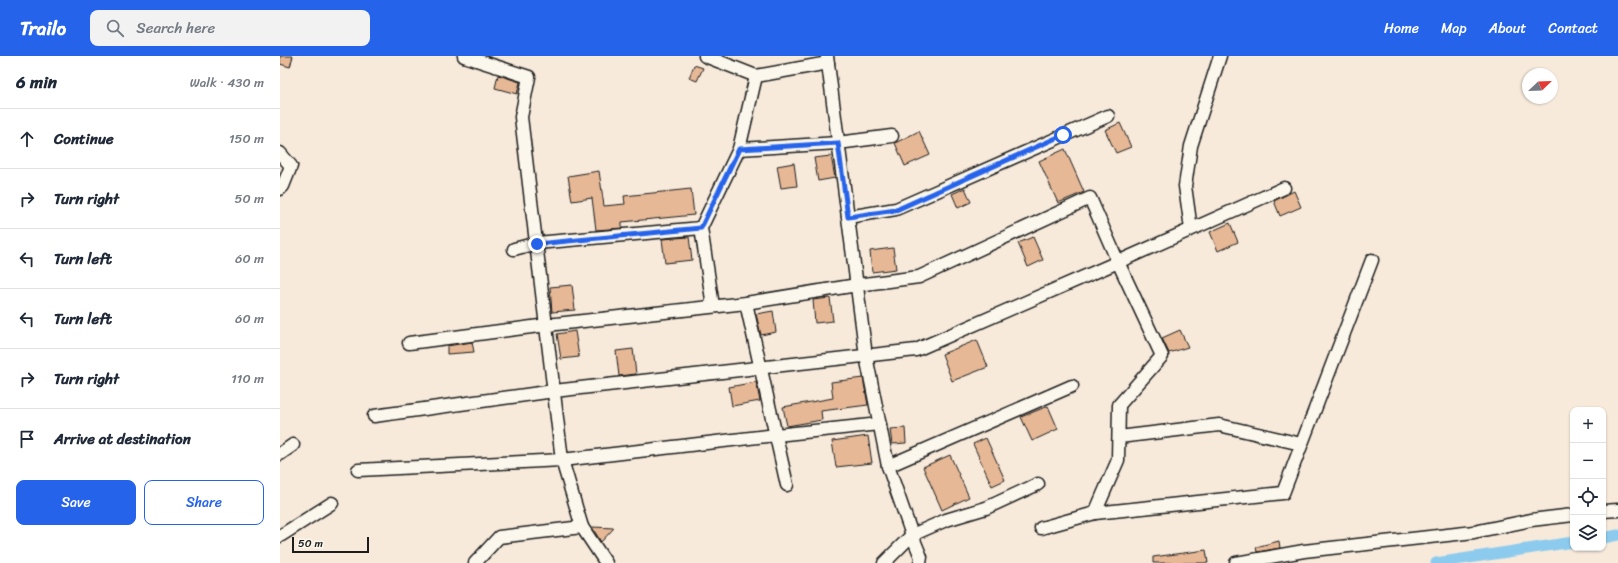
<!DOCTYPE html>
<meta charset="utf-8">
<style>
body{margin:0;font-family:Sriracha,sans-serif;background:#f2f2f3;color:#1f2937}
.controls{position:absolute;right:12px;bottom:12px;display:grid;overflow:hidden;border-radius:8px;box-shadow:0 1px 3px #0004}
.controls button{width:36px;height:36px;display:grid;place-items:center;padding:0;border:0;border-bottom:1px solid #e0e1e3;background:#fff;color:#1f2937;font:20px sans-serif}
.compass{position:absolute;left:1242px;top:12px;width:36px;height:36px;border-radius:50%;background:#fff;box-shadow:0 1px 3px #0004;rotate:67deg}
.scale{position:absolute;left:12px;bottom:10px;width:77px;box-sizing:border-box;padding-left:4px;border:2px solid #1c1c1c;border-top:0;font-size:11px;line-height:14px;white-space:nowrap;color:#1c1c1c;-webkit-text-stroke:3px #fbf7ec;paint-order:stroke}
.stop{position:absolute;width:12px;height:12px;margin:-9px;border:3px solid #2563eb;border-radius:50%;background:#fff}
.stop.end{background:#2563eb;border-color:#fff;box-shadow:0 1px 4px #0008}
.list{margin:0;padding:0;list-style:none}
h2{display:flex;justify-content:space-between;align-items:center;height:52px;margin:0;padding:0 16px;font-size:17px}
h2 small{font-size:13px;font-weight:400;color:#747a83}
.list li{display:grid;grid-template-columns:26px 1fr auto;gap:12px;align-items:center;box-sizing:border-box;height:60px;padding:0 16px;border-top:1px solid #e0e1e3}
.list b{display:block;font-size:15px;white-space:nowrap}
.list em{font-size:13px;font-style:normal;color:#747a83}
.actions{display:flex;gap:8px;padding:12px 16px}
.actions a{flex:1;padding:9px 0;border:1px solid #2563eb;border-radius:8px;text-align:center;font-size:14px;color:#2563eb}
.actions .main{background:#2563eb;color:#fff}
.icon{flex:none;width:22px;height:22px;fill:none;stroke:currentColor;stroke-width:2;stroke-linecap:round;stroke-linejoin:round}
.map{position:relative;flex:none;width:1338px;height:507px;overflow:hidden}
header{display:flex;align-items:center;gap:24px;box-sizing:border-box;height:56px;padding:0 20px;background:#2563eb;color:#fff}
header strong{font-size:19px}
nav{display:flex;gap:22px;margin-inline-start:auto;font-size:14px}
.search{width:280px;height:36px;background:#f2f2f3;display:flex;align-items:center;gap:10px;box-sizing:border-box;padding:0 14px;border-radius:8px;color:#747a83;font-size:15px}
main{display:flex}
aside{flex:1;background:#fff}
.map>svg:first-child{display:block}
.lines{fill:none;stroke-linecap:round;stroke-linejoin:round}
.canal{stroke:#8dcbee;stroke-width:11}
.building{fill:#e6b896;stroke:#1c1c1c}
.street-casing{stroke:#1c1c1c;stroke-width:15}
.street{stroke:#fbf7ec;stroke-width:12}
.route{stroke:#2563eb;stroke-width:5}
</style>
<header>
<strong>Trailo</strong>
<div class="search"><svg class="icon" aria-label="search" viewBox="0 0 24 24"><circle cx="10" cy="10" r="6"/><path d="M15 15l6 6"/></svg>Search here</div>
<nav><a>Home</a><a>Map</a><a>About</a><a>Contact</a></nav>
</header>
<main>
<aside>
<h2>6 min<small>Walk · 430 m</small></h2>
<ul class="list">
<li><svg class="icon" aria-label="ahead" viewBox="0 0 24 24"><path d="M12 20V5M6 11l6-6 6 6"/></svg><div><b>Continue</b></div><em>150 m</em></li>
<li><svg class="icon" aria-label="right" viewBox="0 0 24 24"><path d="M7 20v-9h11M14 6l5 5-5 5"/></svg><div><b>Turn right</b></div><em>50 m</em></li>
<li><svg class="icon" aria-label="left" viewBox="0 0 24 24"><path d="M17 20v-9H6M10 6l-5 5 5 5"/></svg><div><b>Turn left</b></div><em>60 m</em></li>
<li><svg class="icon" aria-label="left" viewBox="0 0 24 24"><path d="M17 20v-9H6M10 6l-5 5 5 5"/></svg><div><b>Turn left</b></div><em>60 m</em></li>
<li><svg class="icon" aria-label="right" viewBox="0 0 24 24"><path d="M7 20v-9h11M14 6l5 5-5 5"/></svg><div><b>Turn right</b></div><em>110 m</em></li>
<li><svg class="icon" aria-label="arrive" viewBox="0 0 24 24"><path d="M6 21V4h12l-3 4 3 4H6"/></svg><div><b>Arrive at destination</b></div></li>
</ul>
<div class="actions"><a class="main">Save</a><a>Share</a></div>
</aside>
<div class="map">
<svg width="1338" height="507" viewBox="0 0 1338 507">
<rect width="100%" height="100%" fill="#f7eadb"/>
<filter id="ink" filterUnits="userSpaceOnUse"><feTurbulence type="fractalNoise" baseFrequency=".025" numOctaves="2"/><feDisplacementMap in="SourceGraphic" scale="8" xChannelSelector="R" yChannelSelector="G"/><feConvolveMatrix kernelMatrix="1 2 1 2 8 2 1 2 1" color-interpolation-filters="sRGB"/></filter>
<g filter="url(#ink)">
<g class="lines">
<g class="canal">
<polyline points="1323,482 1338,479"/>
<polyline points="1156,507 1293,486"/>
</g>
</g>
<g class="building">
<polygon points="0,0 13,0 10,11 0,8"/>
<polygon points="414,9 423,12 417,25 409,22"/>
<polygon points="218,19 240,26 237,38 215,32"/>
<polygon points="840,67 851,91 836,97 825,74"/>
<polygon points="639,75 650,99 625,110 615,87"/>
<polygon points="785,93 804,136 778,147 759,105"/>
<polygon points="551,100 555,122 538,125 534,102"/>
<polygon points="514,107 517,130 501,132 497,110"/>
<polygon points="319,115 324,150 345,148 344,140 411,133 414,159 342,166 342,172 316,174 312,142 292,145 288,120"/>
<polygon points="685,132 691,146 678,152 672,138"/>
<polygon points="1014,135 1021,151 1000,160 994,145"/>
<polygon points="950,167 958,186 938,195 930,176"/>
<polygon points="409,181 412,204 385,207 382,183"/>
<polygon points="753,181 763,204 748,211 738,187"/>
<polygon points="613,192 616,213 592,216 590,195"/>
<polygon points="292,229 295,254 272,256 270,231"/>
<polygon points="550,242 553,265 535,267 533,244"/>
<polygon points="493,255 496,276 481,279 476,258"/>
<polygon points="900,274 908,291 889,297 882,282"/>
<polygon points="295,275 299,301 281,303 277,278"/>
<polygon points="697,284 708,311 672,325 662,298"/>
<polygon points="192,286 194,296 167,298 167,290"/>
<polygon points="353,293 356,318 339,320 336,295"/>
<polygon points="583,322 588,349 541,355 542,364 507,370 503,351 553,342 551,326"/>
<polygon points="476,326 480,345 452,350 449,331"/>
<polygon points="768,350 778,373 752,385 741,361"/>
<polygon points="625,372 626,387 612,388 610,373"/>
<polygon points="588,380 592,407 556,411 552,385"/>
<polygon points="706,382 725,424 712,430 693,388"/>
<polygon points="670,399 689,441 662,454 643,411"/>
<polygon points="312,471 334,472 321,486"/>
<polygon points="999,485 1000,492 977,496 976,491"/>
<polygon points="926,494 928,507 873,507 873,501"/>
</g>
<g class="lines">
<defs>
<g id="street">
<polyline points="184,0 249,21 241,61 282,404 302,471 326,507"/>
<polyline points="425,0 476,20 548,7"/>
<polyline points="547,0 586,300 608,410 632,479 604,507"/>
<polyline points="459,93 558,87 612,80"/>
<polyline points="0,97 11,110 3,130 0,133"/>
<polyline points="568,161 616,153 828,60"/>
<polyline points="911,173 905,130 911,90 940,0"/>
<polyline points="234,193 257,187 421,172"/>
<polyline points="466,247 507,429"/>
<polyline points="433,250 421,172 459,93 476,20"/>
<polyline points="129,287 267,269 466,247 577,229 639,221 810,142 838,206 882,300 839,349 838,404 815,457 761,472"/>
<polyline points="94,360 274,335 636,294 838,206 1004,132"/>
<polyline points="839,381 939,369 1021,388"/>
<polyline points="0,398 13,389"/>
<polyline points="608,410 792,330"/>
<polyline points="78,414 282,404 496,379 600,368"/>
<polyline points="1323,455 1338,454"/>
<polyline points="815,457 1003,437 1092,204"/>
<polyline points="0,480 52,447"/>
<polyline points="195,507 219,481 302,471"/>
<polyline points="640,507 641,501 632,479 666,464 706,452 758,428"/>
<polyline points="956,507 1024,495 1194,476 1251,464 1293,459"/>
</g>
</defs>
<use href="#street" class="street-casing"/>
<use href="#street" class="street"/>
</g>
</g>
<g class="lines" filter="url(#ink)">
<polyline class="route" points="257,188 421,172 459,93 558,87 568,161 616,154 783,79"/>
</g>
</svg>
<div class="controls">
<button>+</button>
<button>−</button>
<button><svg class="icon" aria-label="locate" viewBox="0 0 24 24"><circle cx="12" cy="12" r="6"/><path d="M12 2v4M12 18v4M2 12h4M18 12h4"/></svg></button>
<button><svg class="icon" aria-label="layers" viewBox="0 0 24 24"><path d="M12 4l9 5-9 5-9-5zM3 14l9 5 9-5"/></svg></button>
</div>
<svg class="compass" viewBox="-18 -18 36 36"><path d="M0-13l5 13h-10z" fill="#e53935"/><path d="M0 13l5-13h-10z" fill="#747a83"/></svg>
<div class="scale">50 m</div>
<div class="stop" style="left:783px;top:79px"></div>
<div class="stop end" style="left:257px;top:188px"></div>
</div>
</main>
